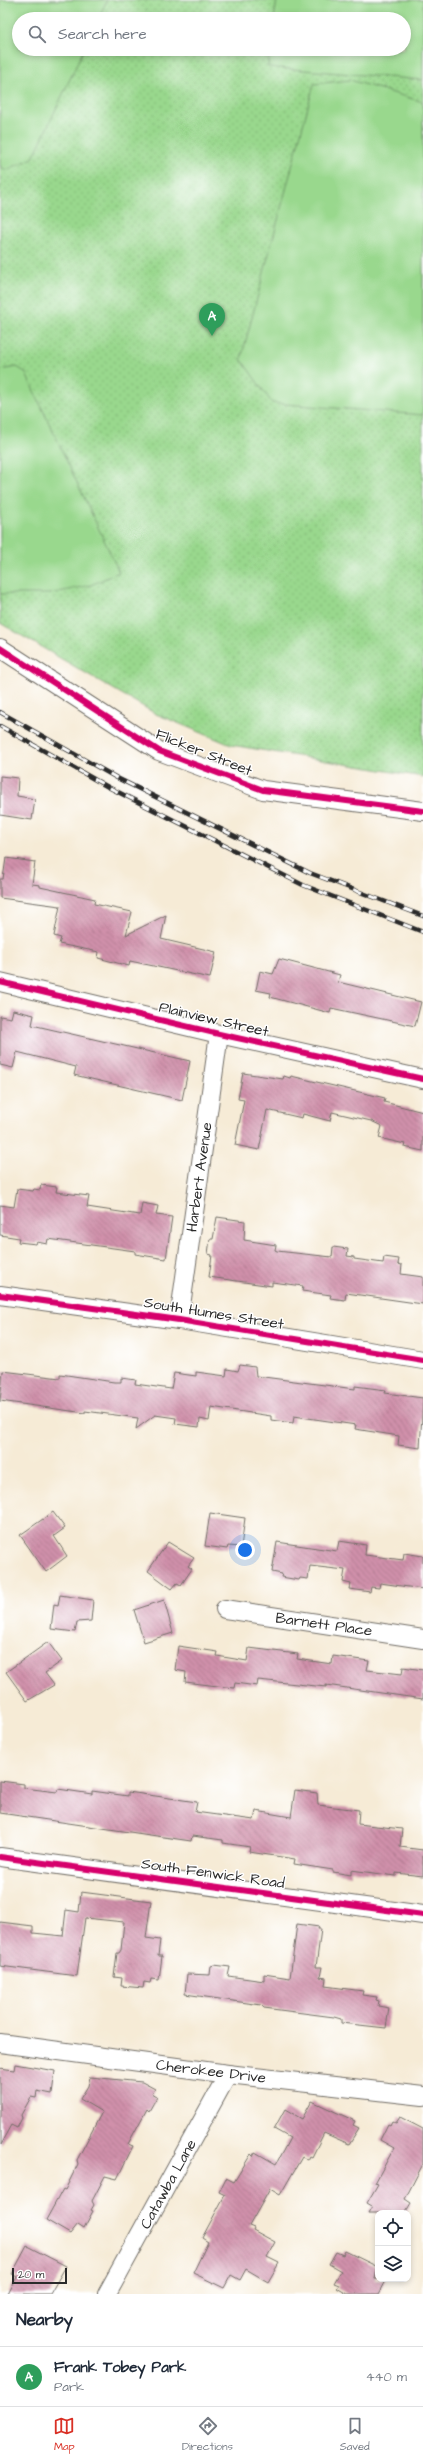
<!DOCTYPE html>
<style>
body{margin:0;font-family:"Architects Daughter",sans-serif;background:#f2f2f3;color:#1f2937}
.controls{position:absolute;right:12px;bottom:12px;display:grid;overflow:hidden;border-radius:8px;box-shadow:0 2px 6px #0003}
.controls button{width:36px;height:36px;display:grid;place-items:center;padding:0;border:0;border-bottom:1px solid #e0e1e3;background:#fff;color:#1f2937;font:20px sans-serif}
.scale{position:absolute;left:12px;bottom:10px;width:55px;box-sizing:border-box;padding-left:4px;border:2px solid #2b2b2b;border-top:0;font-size:11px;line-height:14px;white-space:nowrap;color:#2b2b2b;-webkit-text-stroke:3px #fff;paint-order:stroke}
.you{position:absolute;left:245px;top:1550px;width:14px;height:14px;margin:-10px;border:3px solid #fff;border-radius:50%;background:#1a73e8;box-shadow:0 0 0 6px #1a73e833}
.badge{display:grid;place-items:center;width:26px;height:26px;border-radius:50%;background:#d93025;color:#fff;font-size:13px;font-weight:700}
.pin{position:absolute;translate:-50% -33px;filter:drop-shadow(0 1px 2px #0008)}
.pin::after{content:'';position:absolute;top:21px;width:14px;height:12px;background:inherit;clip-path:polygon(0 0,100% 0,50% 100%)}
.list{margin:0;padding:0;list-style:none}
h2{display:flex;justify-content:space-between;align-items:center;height:52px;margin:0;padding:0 16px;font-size:17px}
h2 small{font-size:13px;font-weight:400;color:#747a83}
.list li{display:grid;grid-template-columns:26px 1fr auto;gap:12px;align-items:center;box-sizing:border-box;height:60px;padding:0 16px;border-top:1px solid #e0e1e3}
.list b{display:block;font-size:15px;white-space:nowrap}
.list p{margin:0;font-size:13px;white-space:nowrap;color:#747a83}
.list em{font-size:13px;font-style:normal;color:#747a83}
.icon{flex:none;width:22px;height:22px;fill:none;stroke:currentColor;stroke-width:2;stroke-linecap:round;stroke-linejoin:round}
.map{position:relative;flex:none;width:423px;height:2294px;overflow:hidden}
.search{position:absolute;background:#fff;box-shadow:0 2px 6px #0003;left:12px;right:12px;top:12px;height:44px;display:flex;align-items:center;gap:10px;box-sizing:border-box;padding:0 14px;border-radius:22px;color:#747a83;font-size:15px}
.sheet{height:112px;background:#fff}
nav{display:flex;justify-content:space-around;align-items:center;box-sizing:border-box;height:56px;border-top:1px solid #e0e1e3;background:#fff;font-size:11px;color:#747a83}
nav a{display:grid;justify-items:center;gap:2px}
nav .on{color:#d93025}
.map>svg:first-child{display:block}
.grass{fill:url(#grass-dots);stroke:#62825c;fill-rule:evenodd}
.garden{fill:#99d88d;stroke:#62825c}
.building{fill:url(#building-back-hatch)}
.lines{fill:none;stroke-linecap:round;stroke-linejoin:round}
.minor-casing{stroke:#726e67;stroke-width:20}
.minor{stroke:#fff;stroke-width:18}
.rail-casing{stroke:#2b2b2b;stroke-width:4.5}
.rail{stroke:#fff;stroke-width:3;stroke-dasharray:9;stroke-linecap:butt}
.cycleway-casing{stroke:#fff;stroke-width:8}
.cycleway{stroke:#d6006c;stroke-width:6}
.labels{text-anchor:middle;stroke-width:3;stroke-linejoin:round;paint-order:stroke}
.street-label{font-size:15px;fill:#2b2b2b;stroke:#fff}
</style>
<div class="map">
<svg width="423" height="2294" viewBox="0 0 423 2294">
<defs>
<pattern id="grass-dots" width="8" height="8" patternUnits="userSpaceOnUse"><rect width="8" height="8" fill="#99d88d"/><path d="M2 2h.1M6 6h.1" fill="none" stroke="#84ba7a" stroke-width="1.8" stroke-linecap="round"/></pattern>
<pattern id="building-back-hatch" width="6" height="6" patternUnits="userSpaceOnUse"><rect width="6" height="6" fill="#d090aa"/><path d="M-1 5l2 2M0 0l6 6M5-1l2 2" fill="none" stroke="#a9768b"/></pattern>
</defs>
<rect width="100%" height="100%" fill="#fff"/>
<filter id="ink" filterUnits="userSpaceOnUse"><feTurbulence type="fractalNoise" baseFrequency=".025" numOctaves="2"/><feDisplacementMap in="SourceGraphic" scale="8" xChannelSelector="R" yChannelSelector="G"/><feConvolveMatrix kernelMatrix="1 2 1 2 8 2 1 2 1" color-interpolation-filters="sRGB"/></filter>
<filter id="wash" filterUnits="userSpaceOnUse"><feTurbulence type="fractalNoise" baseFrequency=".012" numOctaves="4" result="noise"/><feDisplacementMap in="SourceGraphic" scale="16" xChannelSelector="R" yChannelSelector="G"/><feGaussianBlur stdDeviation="0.9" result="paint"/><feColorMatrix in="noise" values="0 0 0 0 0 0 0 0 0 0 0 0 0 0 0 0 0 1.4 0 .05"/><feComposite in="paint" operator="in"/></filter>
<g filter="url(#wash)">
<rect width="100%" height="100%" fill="#f6ebd6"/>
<path class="grass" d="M0 0H423V777L231 745 156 714 0 623ZM19 19H404V49H19Z"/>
<g class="garden">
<polygon points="0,0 107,0 98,19 19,19 19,49 84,49 33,158 6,170 0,166"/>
<polygon points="277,0 423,0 423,80 268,67 270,49 404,49 404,19 274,19"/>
<polygon points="350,80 423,102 423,415 272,403 241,359 314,84"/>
<polygon points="17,367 25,372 119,572 91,585 50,594 0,594 0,370"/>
</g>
<g id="blocks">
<g class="building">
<polygon points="0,776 18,778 17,796 35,799 32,820 0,815"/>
<polygon points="6,858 35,862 32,884 40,885 40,887 95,899 94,904 132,912 126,935 166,915 161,939 216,952 210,978 130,961 129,966 98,958 99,952 59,944 61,938 54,936 60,906 0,898 0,879 3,879"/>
<polygon points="279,959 340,975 338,982 421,1002 415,1026 331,1008 330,1013 270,997 271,993 256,990 260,971 273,974"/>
<polygon points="13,1010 34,1015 32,1025 190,1061 182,1100 74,1075 76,1067 17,1052 13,1068 0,1065 0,1016 11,1018"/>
<polygon points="243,1073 283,1079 284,1076 290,1078 291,1076 385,1098 384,1102 423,1112 423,1151 404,1147 405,1144 379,1138 382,1126 371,1121 332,1112 330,1121 303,1114 302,1118 267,1110 259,1150 235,1145 244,1100 238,1099"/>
<polygon points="41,1185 57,1187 56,1192 89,1196 87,1207 140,1215 142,1203 158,1206 156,1215 172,1217 166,1259 135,1254 135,1251 48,1239 47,1244 37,1242 36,1244 18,1242 19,1238 0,1235 0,1205 14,1207 17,1189 33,1191 34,1189 40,1190"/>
<polygon points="217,1217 245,1221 244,1240 276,1245 275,1250 277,1251 332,1257 333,1247 348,1249 347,1256 354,1257 354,1259 383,1263 384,1257 399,1259 398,1264 402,1265 401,1274 423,1277 423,1304 346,1293 345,1300 330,1298 331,1295 302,1291 303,1286 272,1282 272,1286 209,1277 212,1255 208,1254 210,1239 213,1239"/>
<polygon points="240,1365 255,1367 256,1376 355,1389 355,1386 386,1390 385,1393 423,1398 420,1448 398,1445 399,1436 355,1429 356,1425 294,1416 293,1423 271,1420 271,1416 211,1407 209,1421 200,1419 199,1427 175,1424 176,1418 155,1415 136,1429 138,1418 85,1411 85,1413 0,1401 3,1371 60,1378 60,1374 114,1382 121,1382 121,1378 136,1380 135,1384 171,1389 174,1373 196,1376 196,1372 226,1376 227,1369 238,1371"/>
<polygon points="53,1512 65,1528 54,1536 67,1556 46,1572 20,1535"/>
<polygon points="210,1513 245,1518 241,1547 228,1546 227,1549 205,1546"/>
<polygon points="339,1541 366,1545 365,1555 403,1560 404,1553 423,1556 423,1589 380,1583 379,1588 371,1587 370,1592 350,1589 351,1584 343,1582 345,1570 310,1566 308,1579 300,1578 299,1580 281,1577 282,1574 272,1572 277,1542 337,1551"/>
<polygon points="168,1542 194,1558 188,1566 192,1569 181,1585 177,1583 172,1589 148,1571"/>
<polygon points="60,1595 93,1600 91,1621 77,1622 75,1632 51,1629 54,1604 58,1605"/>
<polygon points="164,1600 173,1633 144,1642 134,1610"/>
<polygon points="48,1642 62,1661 45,1673 54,1685 27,1701 6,1672"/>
<polygon points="178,1646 218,1652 217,1656 247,1661 249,1648 298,1654 297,1659 332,1664 333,1656 369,1661 367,1670 402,1674 403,1667 423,1670 423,1699 326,1685 326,1687 258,1680 257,1686 235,1683 234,1688 185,1682 186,1672 175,1670"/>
<polygon points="0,1781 24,1784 24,1788 57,1792 58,1789 92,1794 92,1791 128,1796 128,1792 197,1802 195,1812 254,1820 256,1811 291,1817 295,1790 317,1793 318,1805 359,1810 358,1824 402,1829 400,1847 423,1850 423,1876 396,1873 396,1876 351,1870 351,1875 333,1872 333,1870 294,1864 295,1859 249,1852 250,1847 223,1843 223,1840 192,1836 191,1841 0,1813"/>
<polygon points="81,1892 151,1901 146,1938 160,1940 158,1956 162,1956 159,1980 151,1979 150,1983 144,1982 143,1988 121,1986 122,1978 114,1977 117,1953 119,1953 121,1950 124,1922 85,1918 77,1976 0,1966 0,1922 33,1926 33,1933 63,1936 66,1910 79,1912"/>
<polygon points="297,1924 319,1927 318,1929 321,1929 316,1967 322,1967 320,1977 326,1978 325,1986 363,1991 362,1995 377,1997 376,2000 379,2001 378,2006 389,2008 386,2028 341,2023 341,2019 334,2017 264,2008 261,2005 185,1994 187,1974 210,1975 211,1966 214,1965 230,1967 228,1976 264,1981 264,1974 290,1978"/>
<polygon points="15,2064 55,2071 52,2094 37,2091 36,2098 31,2097 21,2115 22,2118 17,2128 11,2125 0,2145 0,2068 14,2070"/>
<polygon points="90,2077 142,2082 155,2089 152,2094 157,2097 149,2111 147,2109 128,2144 133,2146 117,2179 105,2176 92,2201 94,2205 91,2210 93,2211 84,2228 78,2224 70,2234 46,2220 63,2189 65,2190 78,2164 77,2160 102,2112 80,2099 88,2086"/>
<polygon points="312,2101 355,2121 353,2125 359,2128 349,2144 324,2133 312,2157 310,2156 308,2160 302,2157 280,2195 270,2189 249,2226 254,2228 253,2230 275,2242 267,2257 279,2263 268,2282 246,2269 240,2280 231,2275 224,2288 193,2273 208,2242 202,2238 225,2195 219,2192 226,2178 234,2182 251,2154 253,2156 255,2152 276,2164 290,2138 274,2129 285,2109 302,2119"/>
<polygon points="400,2117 423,2129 423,2164 405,2199 411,2203 405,2213 368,2213 372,2206 367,2203 378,2184 375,2183 394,2148 380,2140 388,2124 390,2125 392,2121 396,2123"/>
<polygon points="27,2246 66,2266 50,2294 8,2294 17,2277 12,2274"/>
<polygon points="345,2251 378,2267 375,2279 386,2279 378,2294 347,2294 337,2288 339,2285 334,2283 341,2271 329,2264 336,2252 343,2255"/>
</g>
</g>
</g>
<g filter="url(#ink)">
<use href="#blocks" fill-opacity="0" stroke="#726e67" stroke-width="1"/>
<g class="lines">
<defs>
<g id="minor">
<polyline points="0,648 159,751 263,790 423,811"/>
<polyline points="0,982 219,1034 423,1079"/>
<polyline points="0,1295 179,1320 423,1360"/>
<polyline points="179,1320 219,1034"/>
<polyline points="225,1609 423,1639"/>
<polyline points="0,1857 423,1915"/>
<polyline points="0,2043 228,2074 423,2096"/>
<polyline points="107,2294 228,2074"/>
</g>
</defs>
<use href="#minor" class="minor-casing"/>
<use href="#minor" class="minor"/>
<defs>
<g id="rail">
<polyline points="0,712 117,778 310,873 423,916"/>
<polyline points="0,726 108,787 303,885 423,932"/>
</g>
</defs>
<use href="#rail" class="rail-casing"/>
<use href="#rail" class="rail"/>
<defs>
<g id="cycleway">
<polyline points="0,648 159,751 263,790 423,811"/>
<polyline points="0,982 219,1034 423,1079"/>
<polyline points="0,1295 179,1320 423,1360"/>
<polyline points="0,1857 423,1915"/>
</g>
</defs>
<use href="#cycleway" class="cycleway-casing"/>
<use href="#cycleway" class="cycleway"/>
</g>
</g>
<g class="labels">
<g class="street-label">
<text transform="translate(204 752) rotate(22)" y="5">Flicker Street</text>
<text transform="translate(214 1019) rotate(13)" y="5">Plainview Street</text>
<text transform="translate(199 1177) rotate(-82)" y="5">Harbert Avenue</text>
<text transform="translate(214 1313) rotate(9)" y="5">South Humes Street</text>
<text transform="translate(324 1624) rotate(8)" y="5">Barnett Place</text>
<text transform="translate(213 1873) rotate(8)" y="5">South Fenwick Road</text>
<text transform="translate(211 2071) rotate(7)" y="5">Cherokee Drive</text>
<text transform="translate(168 2184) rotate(-61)" y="5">Catawba Lane</text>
</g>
</g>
</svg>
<div class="controls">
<button><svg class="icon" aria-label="locate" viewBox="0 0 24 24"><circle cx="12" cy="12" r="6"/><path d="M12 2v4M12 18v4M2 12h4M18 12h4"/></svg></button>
<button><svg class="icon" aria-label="layers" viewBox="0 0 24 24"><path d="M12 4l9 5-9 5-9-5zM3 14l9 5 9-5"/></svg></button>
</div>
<div class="scale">20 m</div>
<div class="you"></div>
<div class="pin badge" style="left:212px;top:336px;background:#2e9e5b">A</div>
<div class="search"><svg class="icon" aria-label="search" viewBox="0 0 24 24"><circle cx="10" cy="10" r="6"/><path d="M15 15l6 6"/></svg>Search here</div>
</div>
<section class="sheet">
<h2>Nearby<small></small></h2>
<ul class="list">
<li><span class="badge" style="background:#2e9e5b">A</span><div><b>Frank Tobey Park</b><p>Park</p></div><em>440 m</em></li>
</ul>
</section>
<nav>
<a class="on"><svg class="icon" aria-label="map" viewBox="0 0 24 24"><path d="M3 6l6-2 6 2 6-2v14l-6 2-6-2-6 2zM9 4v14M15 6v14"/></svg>Map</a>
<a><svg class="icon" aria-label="directions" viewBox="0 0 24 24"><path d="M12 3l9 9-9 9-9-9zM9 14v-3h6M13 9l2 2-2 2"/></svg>Directions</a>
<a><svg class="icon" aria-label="saved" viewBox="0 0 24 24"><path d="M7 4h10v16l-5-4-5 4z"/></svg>Saved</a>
</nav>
